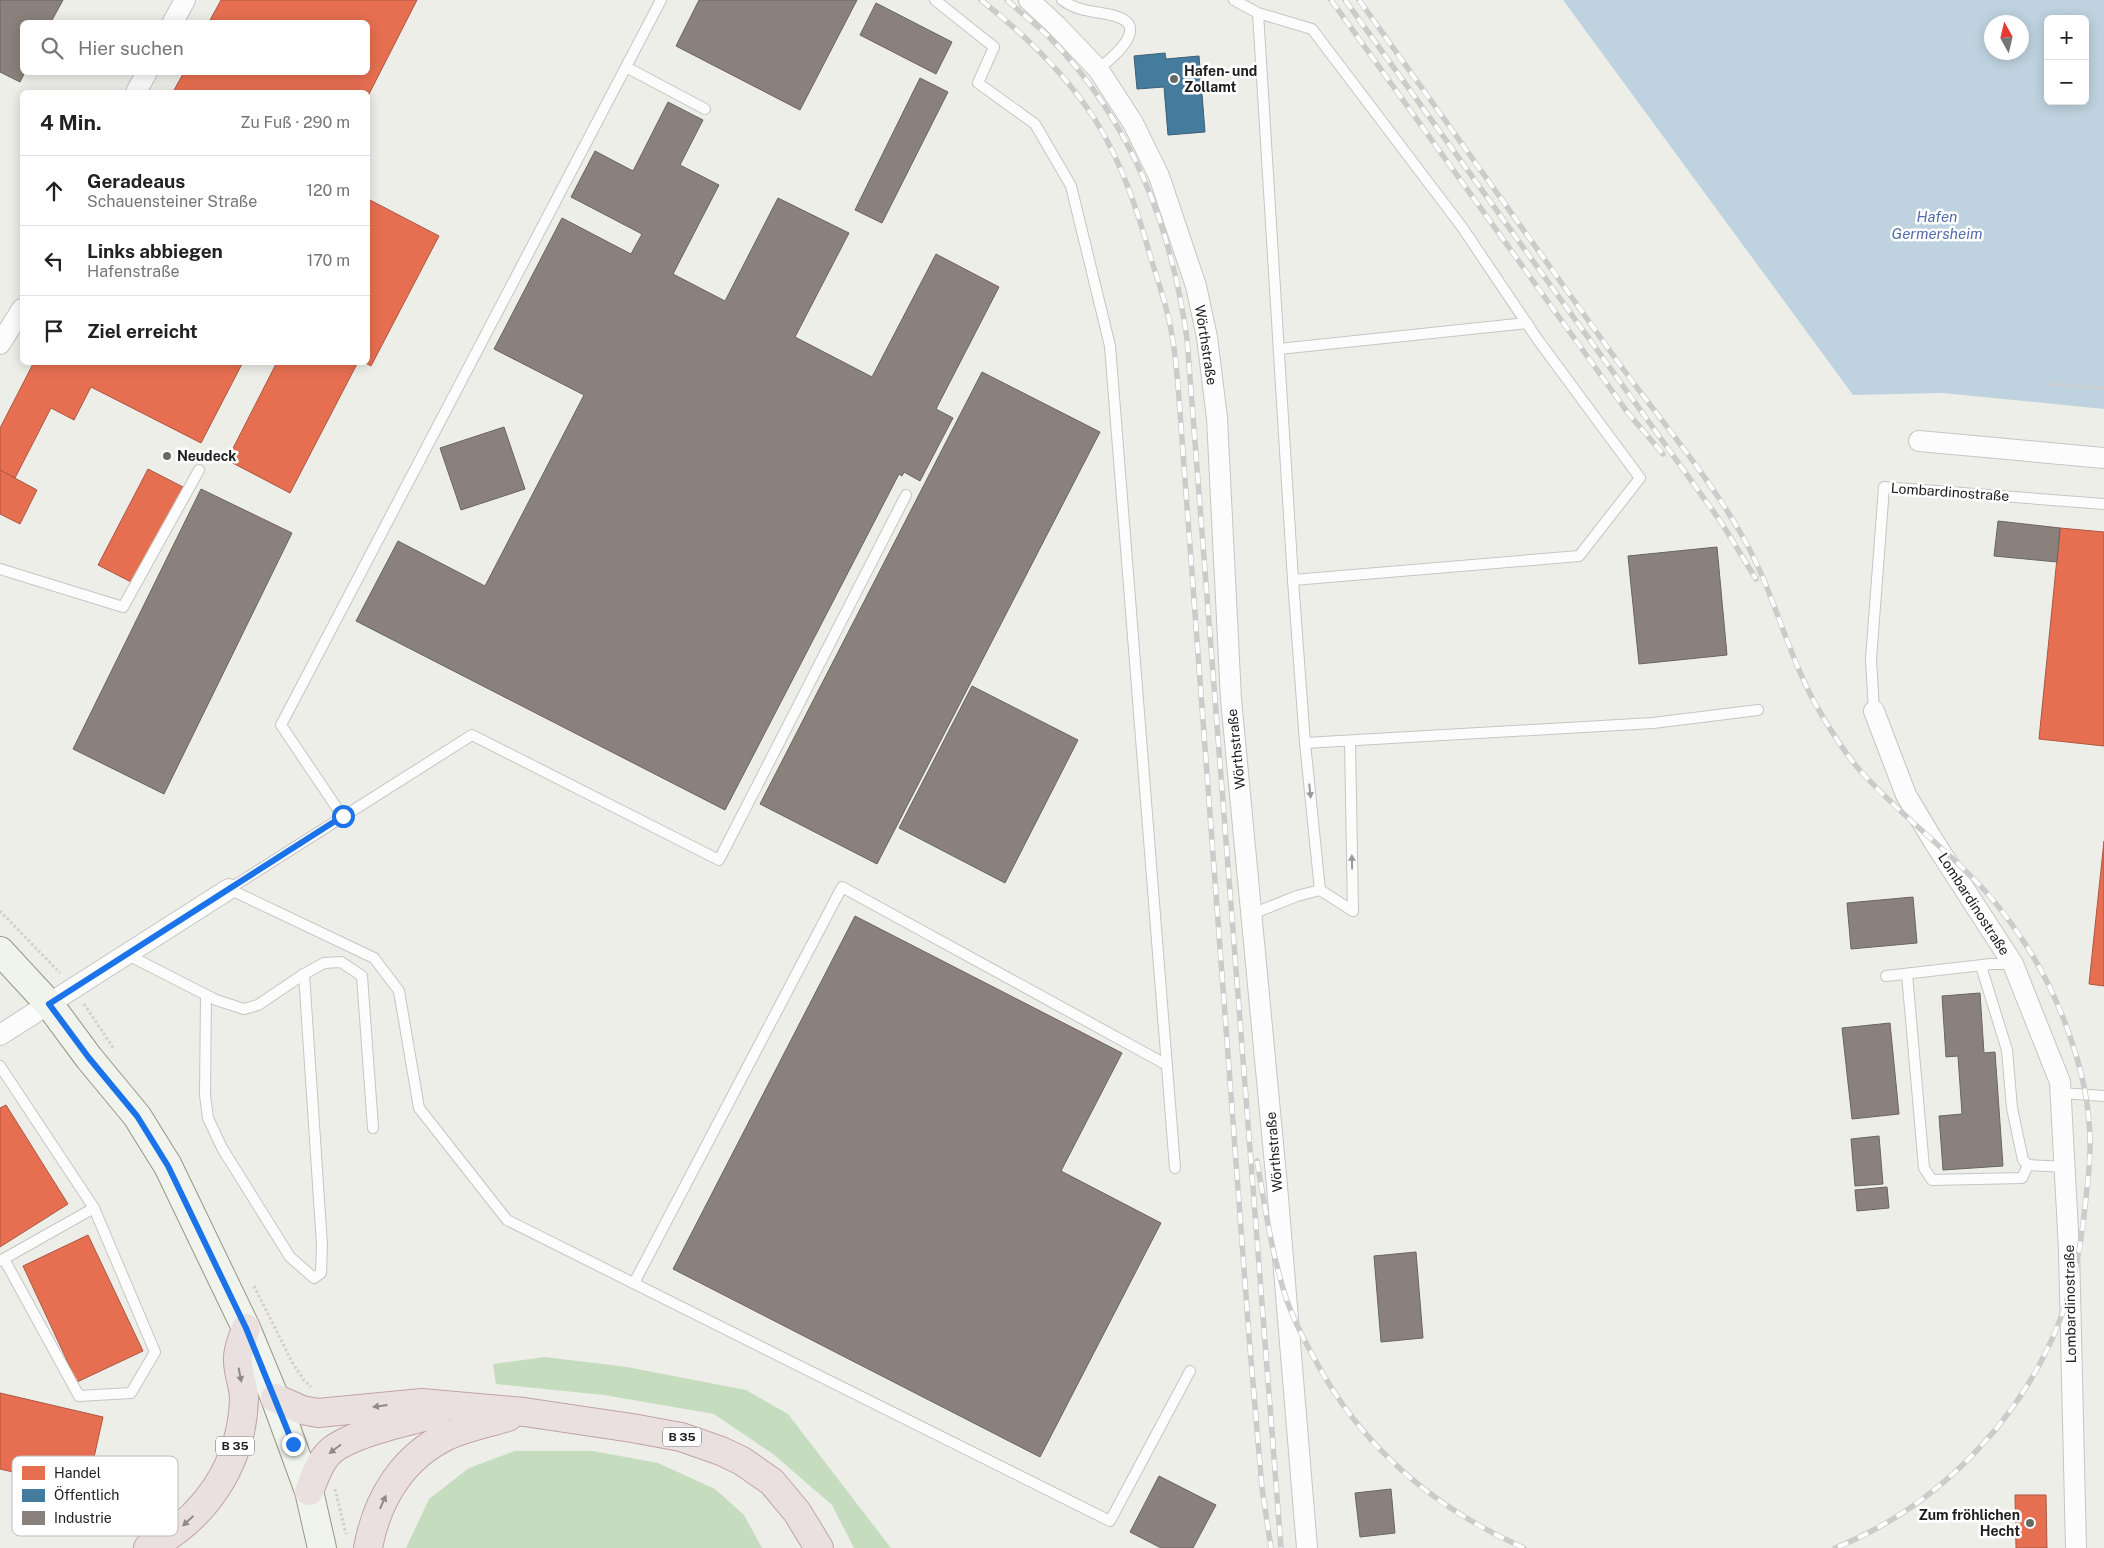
<!DOCTYPE html>
<html lang="de">
<meta charset="utf-8">
<style>
body{margin:0;font-family:"Public Sans",sans-serif;background:#f6f6f6;color:#222}
.controls{position:absolute;right:15px;top:15px;display:grid;overflow:hidden;border-radius:8px;box-shadow:0 2px 12px #0003}
.controls button{width:45px;height:45px;display:grid;place-items:center;padding:0;border:0;border-bottom:1px solid #e0e0e0;background:#fff;color:#222;font:25px sans-serif}
.compass{position:absolute;left:1984px;top:15px;width:45px;height:45px;border-radius:50%;background:#fff;box-shadow:0 2px 12px #0003;rotate:352deg}
.stop{position:absolute;width:15px;height:15px;margin:-11px;border:4px solid #1a73e8;border-radius:50%;background:#fff}
.stop.end{background:#1a73e8;border-color:#fff;box-shadow:0 1px 5px #0008}
.list{margin:0;padding:0;list-style:none}
h2{display:flex;justify-content:space-between;align-items:center;height:65px;margin:0;padding:0 20px;font-size:21px}
h2 small{font-size:16px;font-weight:400;color:#767676}
.list li{display:grid;grid-template-columns:32px 1fr auto;gap:15px;align-items:center;box-sizing:border-box;height:70px;padding:0 20px;border-top:1px solid #e0e0e0}
.list b{display:block;font-size:19px;white-space:nowrap}
.list p{margin:0;font-size:16px;white-space:nowrap;color:#767676}
.list em{font-size:16px;font-style:normal;color:#767676}
.icon{flex:none;width:28px;height:28px;fill:none;stroke:currentColor;stroke-width:2;stroke-linecap:round;stroke-linejoin:round}
.map{position:relative;flex:none;width:2104px;height:1548px;overflow:hidden}
.search{position:absolute;background:#fff;box-shadow:0 2px 12px #0003;left:20px;top:20px;width:350px;height:55px;display:flex;align-items:center;gap:12px;box-sizing:border-box;padding:0 18px;border-radius:8px;color:#767676;font-size:19px}
.panel{position:absolute;background:#fff;box-shadow:0 2px 12px #0003;left:20px;top:90px;width:350px;height:275px;border-radius:8px}
.map>svg:first-child{display:block}
.forest{fill:#c5dcbf}
.water{fill:#bed3df;fill-rule:evenodd}
.shops{fill:#e76f51;stroke:#ab5742}
.public{fill:#457b9d;stroke:#3a6078}
.industry{fill:#8a817c;stroke:#6a6460}
.lines{fill:none;stroke-linecap:round;stroke-linejoin:round}
.lane-casing{stroke:#c5c5c3;stroke-width:12}
.street-casing{stroke:#c5c5c3;stroke-width:22}
.secondary-casing{stroke:#929881;stroke-width:30}
.highway-casing{stroke:#c1a2a5;stroke-width:30}
.path{stroke:#d7cdc9;stroke-width:3;stroke-dasharray:2.5 2.5;stroke-linecap:butt}
.lane{stroke:#fcfcfc;stroke-width:10}
.street{stroke:#fcfcfc;stroke-width:20}
.secondary{stroke:#f1f4ec;stroke-width:28}
.highway{stroke:#eae0e0;stroke-width:28}
.rail-casing{stroke:#cbcbca;stroke-width:5.5}
.rail{stroke:#fff;stroke-width:4;stroke-dasharray:11;stroke-linecap:butt}
.oneway{fill:#999}
.oneway2{fill:#8f8a8a}
.route{stroke:#1a73e8;stroke-width:6}
.poi-dot{fill:#686866;stroke:#fff;stroke-width:2}
.labels{text-anchor:middle;stroke-width:5;stroke-linejoin:round;paint-order:stroke}
.shield{fill:#fff;stroke:#636363;stroke-width:1}
.shield-label{font-size:12px;font-weight:bold;fill:#202020}
.poi-label{font-size:14px;font-weight:bold;fill:#202020;stroke:#fff;text-anchor:start}
.street-label{font-size:14px;fill:#202020;stroke:#fff}
.water-label{font-size:15px;font-style:italic;fill:#506dac;stroke:#fff}
.key{fill:#fff;stroke:#bcbcbc;stroke-width:1}
.key-label{font-size:14px;fill:#202020}
</style>
<div class="map">
<svg width="2104" height="1548" viewBox="0 0 2104 1548">
<rect width="100%" height="100%" fill="#eeeee9"/>
<g class="forest">
<polygon points="545,1357 627,1367 746,1390 788,1414 891,1548 854,1548 832,1505 773,1454 714,1414 604,1395 496,1384 493,1364"/>
<polygon points="515,1451 593,1451 658,1463 715,1489 744,1515 762,1548 406,1548 429,1499 469,1468"/>
</g>
<path class="water" d="M1563 0H2104V409L1943 393 1853 395ZM2048 19H2085V101H2048ZM1992 22H2022V52H1992Z"/>
<g class="shops">
<polygon points="221,0 417,0 368,96 368,92 173,92 184,72 368,72 368,22 209,22"/>
<polygon points="368,199 439,236 371,366 364,362 368,362"/>
<polygon points="34,362 243,362 201,443 91,387 74,420 51,408 15,478 0,470 0,428"/>
<polygon points="277,362 358,362 290,493 227,460"/>
<polygon points="148,469 183,487 133,583 98,565"/>
<polygon points="0,470 37,490 20,524 0,514"/>
<polygon points="2060,528 2104,532 2104,746 2039,739"/>
<polygon points="2104,841 2104,986 2089,984"/>
<polygon points="6,1105 68,1204 0,1247 0,1108"/>
<polygon points="88,1235 143,1351 77,1382 23,1266"/>
<polygon points="0,1393 103,1417 87,1489 0,1469"/>
<polygon points="2015,1495 2046,1495 2047,1548 2016,1548"/>
</g>
<polygon class="public" points="1165,53 1166,59 1199,56 1205,132 1168,135 1164,87 1137,89 1134,56"/>
<g class="industry">
<polygon points="0,0 63,0 51,22 22,22 22,72 25,72 20,82 0,72"/>
<polygon points="699,0 857,0 800,110 676,46"/>
<polygon points="876,3 952,42 936,74 860,35"/>
<polygon points="920,78 948,92 882,223 855,210"/>
<polygon points="668,102 703,120 680,165 719,185 673,274 725,301 778,198 849,233 795,337 872,377 936,254 999,287 936,409 953,418 920,481 904,472 902,476 899,474 725,810 356,621 398,541 485,586 584,395 494,349 562,218 631,254 642,234 571,197 595,151 633,171"/>
<polygon points="982,372 1100,432 877,864 760,804"/>
<polygon points="504,427 525,489 461,510 440,448"/>
<polygon points="201,489 292,533 164,794 73,749"/>
<polygon points="1998,521 2060,528 2057,562 1994,556"/>
<polygon points="1717,547 1727,655 1639,664 1628,556"/>
<polygon points="972,686 1078,740 1005,883 899,828"/>
<polygon points="1913,897 1917,943 1851,949 1847,903"/>
<polygon points="855,916 1122,1053 1061,1171 1161,1223 1040,1457 673,1269"/>
<polygon points="1980,993 1984,1053 1995,1052 2003,1166 1943,1170 1939,1116 1962,1114 1958,1056 1946,1057 1942,996"/>
<polygon points="1890,1023 1899,1114 1852,1119 1842,1028"/>
<polygon points="1879,1136 1883,1184 1855,1186 1851,1139"/>
<polygon points="1887,1187 1889,1208 1857,1211 1855,1190"/>
<polygon points="1416,1252 1423,1338 1381,1342 1374,1256"/>
<polygon points="1159,1476 1216,1505 1193,1548 1161,1548 1130,1532"/>
<polygon points="1391,1489 1395,1533 1360,1537 1355,1493"/>
</g>
<g class="lines">
<defs>
<g id="lane">
<polyline points="935,0 994,47 978,83 1035,124 1071,186 1110,346 1175,1168"/>
<path d="M1062 0C1082 14 1097 10 1118 17 1150 28 1110 60 1098 69"/>
<polyline points="1234,0 1258,13 1312,29 1462,227 1538,340 1640,478 1579,556 1293,580 1258,13"/>
<polyline points="626,67 705,109"/>
<polyline points="1279,349 1527,323"/>
<polyline points="0,569 123,607 199,470"/>
<polyline points="1874,711 1871,659 1884,487 2104,504"/>
<polyline points="1350,741 1353,911"/>
<polyline points="1305,743 1653,723 1758,710"/>
<polyline points="343,817 281,725 661,0"/>
<polyline points="229,889 374,958 399,991 419,1108 507,1220 1110,1521 1190,1371"/>
<polyline points="229,889 472,735 719,860 906,495"/>
<polyline points="1320,890 1353,911"/>
<polyline points="1252,914 1297,896 1320,890 1305,743 1293,580"/>
<polyline points="126,954 216,1000 244,1009 258,1005 304,974 324,963 341,962 362,976 373,1128"/>
<polyline points="1981,966 2007,1050 2012,1108 2023,1160 2028,1165 2065,1167"/>
<polyline points="1907,974 1924,1168 1932,1180 2022,1178 2028,1165"/>
<polyline points="1886,976 1991,964 2013,964"/>
<polyline points="206,995 205,1095 208,1118 222,1148 290,1257 314,1278 321,1273 322,1245 304,974"/>
<polyline points="0,1066 94,1208 0,1261"/>
<polyline points="2061,1093 2104,1096"/>
<polyline points="4,1259 79,1396 131,1393 155,1352 94,1208"/>
<polyline points="634,1283 842,887 1167,1065"/>
</g>
<g id="street">
<polyline points="1029,0 1056,25 1098,69 1133,123 1159,176 1196,286 1207,337 1217,418 1231,699 1277,1186 1307,1548"/>
<polyline points="173,22 185,0"/>
<polyline points="136,92 147,72"/>
<polyline points="0,344 22,309"/>
<polyline points="1919,441 2104,458"/>
<polyline points="1874,711 1906,795 1934,842 2013,964 2060,1082 2069,1250 2076,1548"/>
<polyline points="0,1035 229,889"/>
</g>
<polyline id="secondary" points="0,951 49,1004 89,1058 137,1116 168,1166 246,1328 275,1398 309,1491 322,1548"/>
<g id="highway">
<polyline points="275,1398 302,1410 318,1413 422,1403 524,1412 632,1428 681,1437 721,1451 742,1461 772,1482 797,1512 819,1548"/>
<path d="M309 1491C315 1477 320 1460 332 1450 354 1433 408 1421 436 1414"/>
<path d="M148 1548C205 1519 242 1464 244 1399 244 1386 238 1374 238 1361 237 1351 243 1338 246 1328"/>
<path d="M368 1548C377 1499 403 1456 449 1435 468 1427 488 1423 508 1417"/>
</g>
</defs>
<use href="#lane" class="lane-casing"/>
<use href="#street" class="street-casing"/>
<use href="#secondary" class="secondary-casing"/>
<use href="#highway" class="highway-casing"/>
<g class="path">
<polyline points="2046,384 2104,388"/>
<polyline points="0,911 60,973"/>
<polyline points="84,1004 114,1049"/>
<polyline points="254,1286 292,1362 303,1379 311,1387"/>
<polyline points="335,1489 346,1534"/>
</g>
<use href="#lane" class="lane"/>
<use href="#street" class="street"/>
<use href="#secondary" class="secondary"/>
<use href="#highway" class="highway"/>
<defs>
<g id="rail">
<path d="M981 0C1024 34 1064 72 1094 118 1122 162 1138 212 1152 262 1160 286 1168 310 1172 335 1177 365 1179 396 1181 426L1249 1336 1262 1488 1271 1548"/>
<path d="M1007 0C1020 12 1034 23 1047 35 1130 118 1171 224 1187 339L1281 1548"/>
<polyline points="1331,0 1628,413 1663,454"/>
<polyline points="1345,0 1721,522 1756,579"/>
<path d="M1359 0C1445 121 1532 241 1618 362 1660 420 1709 476 1744 539 1775 594 1788 658 1820 712 1831 731 1843 750 1857 767 1896 812 1946 848 1986 892 2003 911 2018 932 2031 953 2060 1000 2085 1067 2089 1122 2092 1150 2088 1179 2085 1207 2082 1235 2078 1263 2070 1290 2037 1405 1945 1504 1835 1548"/>
<path d="M1257 1161C1265 1207 1272 1256 1287 1301 1294 1320 1303 1338 1313 1356 1360 1446 1432 1507 1524 1548"/>
</g>
</defs>
<use href="#rail" class="rail-casing"/>
<use href="#rail" class="rail"/>
</g>
<defs><path id="oneway-solid" d="M-6-.8H1V-3.2L6.5 0L1 3.2V.8H-6Z" transform="scale(1.25)"/></defs>
<g class="oneway">
<use href="#oneway-solid" transform="translate(1310 791) rotate(84)"/>
<use href="#oneway-solid" transform="translate(1352 862) rotate(-91)"/>
</g>
<g class="oneway2">
<use href="#oneway-solid" transform="translate(240 1375) rotate(79)"/>
<use href="#oneway-solid" transform="translate(380 1406) rotate(173)"/>
<use href="#oneway-solid" transform="translate(335 1449) rotate(143)"/>
<use href="#oneway-solid" transform="translate(383 1502) rotate(-66)"/>
<use href="#oneway-solid" transform="translate(188 1521) rotate(137)"/>
</g>
<g class="lines">
<polyline class="route" points="293,1444 246,1328 168,1166 137,1116 89,1058 49,1004 343,816"/>
</g>
<g class="poi-dot">
<circle cx="1174" cy="79" r="5"/>
<circle cx="167" cy="456" r="5"/>
<circle cx="2030" cy="1523" r="5"/>
</g>
<g class="labels">
<g class="shield">
<rect x="663" y="1427.5" width="38" height="19" rx="4"/>
<rect x="216" y="1436.5" width="38" height="19" rx="4"/>
</g>
<g class="shield-label">
<text x="682" y="1441">B 35</text>
<text x="235" y="1450">B 35</text>
</g>
<g class="poi-label">
<text x="1184" y="76">Hafen- und<tspan x="1184" dy="16">Zollamt</tspan></text>
<text x="177" y="461">Neudeck</text>
<text x="2020" y="1520" text-anchor="end">Zum fröhlichen<tspan x="2020" dy="16">Hecht</tspan></text>
</g>
<g class="street-label">
<text transform="translate(1206 345) rotate(81)" y="5">Wörthstraße</text>
<text transform="translate(1950 492) rotate(4)" y="5">Lombardinostraße</text>
<text transform="translate(1236 749) rotate(-96)" y="5">Wörthstraße</text>
<text transform="translate(1974 904) rotate(57)" y="5">Lombardinostraße</text>
<text transform="translate(1274 1152) rotate(-95)" y="5">Wörthstraße</text>
<text transform="translate(2070 1304) rotate(-91)" y="5">Lombardinostraße</text>
</g>
<g class="water-label">
<text x="1937" y="222">Hafen<tspan x="1937" dy="17">Germersheim</tspan></text>
</g>
</g>
<rect x="12" y="1456" width="166" height="80" rx="8" class="key"/>
<rect x="22" y="1466" width="23" height="14" fill="#e76f51"/>
<rect x="22" y="1489" width="23" height="13" fill="#457b9d"/>
<rect x="22" y="1511" width="23" height="14" fill="#8a817c"/>
<g class="key-label">
<text x="54" y="1478">Handel</text>
<text x="54" y="1500">Öffentlich</text>
<text x="54" y="1523">Industrie</text>
</g>
</svg>
<div class="controls">
<button>+</button>
<button>−</button>
</div>
<svg class="compass" viewBox="-18 -18 36 36"><path d="M0-13l5 13h-10z" fill="#e53935"/><path d="M0 13l5-13h-10z" fill="#767676"/></svg>
<div class="stop" style="left:343px;top:816px"></div>
<div class="stop end" style="left:293px;top:1444px"></div>
<div class="search"><svg class="icon" aria-label="search" viewBox="0 0 24 24"><circle cx="10" cy="10" r="6"/><path d="M15 15l6 6"/></svg>Hier suchen</div>
<section class="panel">
<h2>4 Min.<small>Zu Fuß · 290 m</small></h2>
<ul class="list">
<li><svg class="icon" aria-label="ahead" viewBox="0 0 24 24"><path d="M12 20V5M6 11l6-6 6 6"/></svg><div><b>Geradeaus</b><p>Schauensteiner Straße</p></div><em>120 m</em></li>
<li><svg class="icon" aria-label="left" viewBox="0 0 24 24"><path d="M17 20v-9H6M10 6l-5 5 5 5"/></svg><div><b>Links abbiegen</b><p>Hafenstraße</p></div><em>170 m</em></li>
<li><svg class="icon" aria-label="arrive" viewBox="0 0 24 24"><path d="M6 21V4h12l-3 4 3 4H6"/></svg><div><b>Ziel erreicht</b></div></li>
</ul>
</section>
</div>
